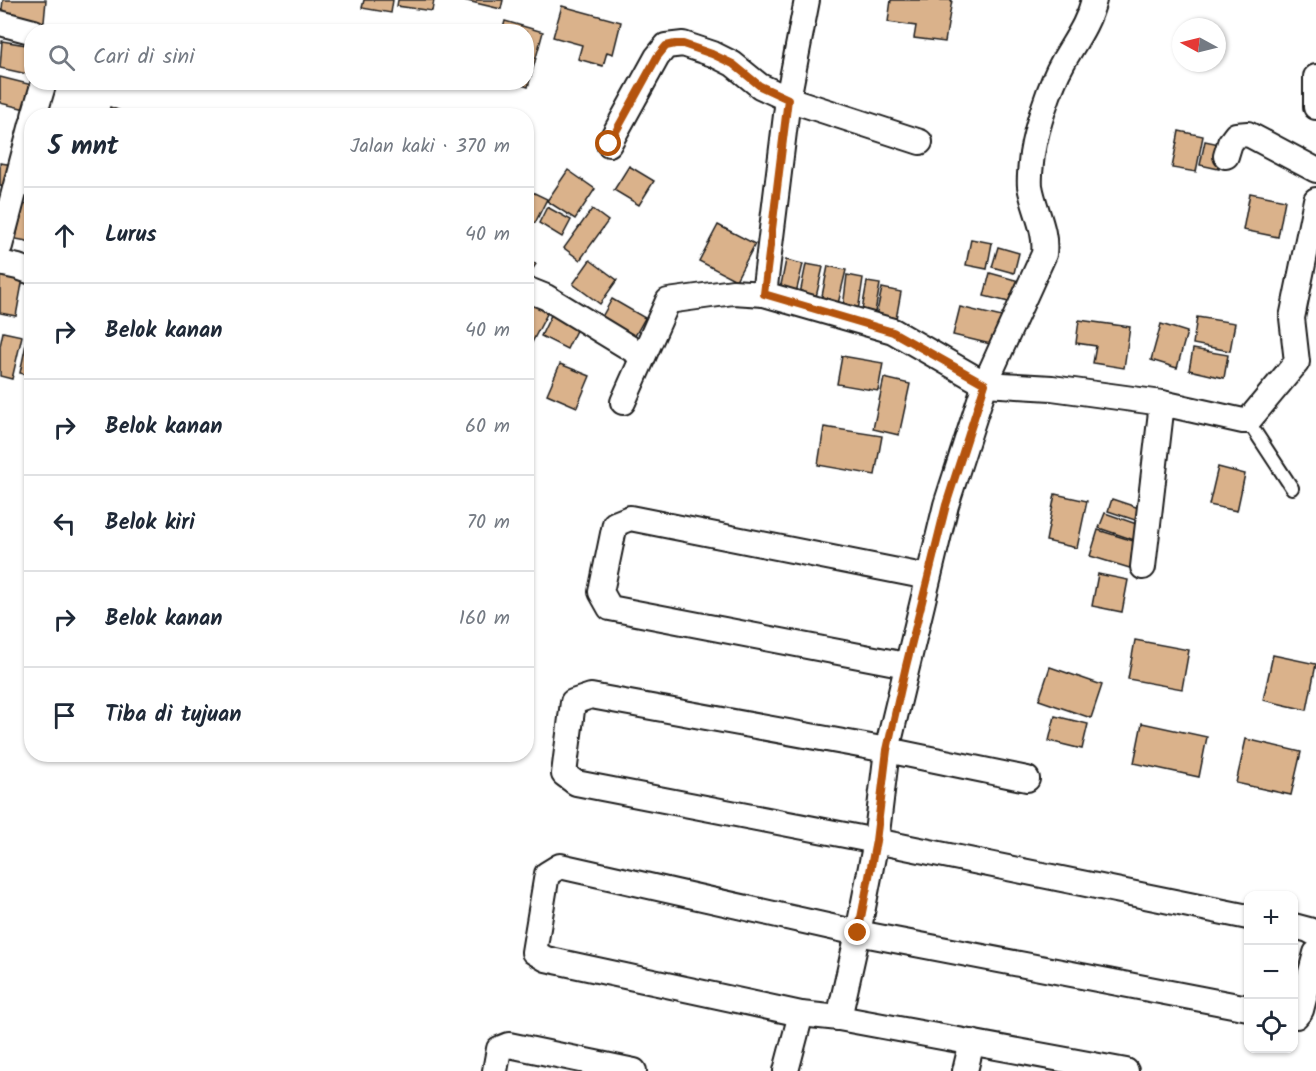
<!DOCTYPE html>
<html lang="id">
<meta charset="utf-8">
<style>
body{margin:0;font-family:Kalam,sans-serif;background:#f2f2f3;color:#1f2937}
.controls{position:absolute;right:18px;bottom:18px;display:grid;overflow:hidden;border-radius:12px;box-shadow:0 2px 4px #0004}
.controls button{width:54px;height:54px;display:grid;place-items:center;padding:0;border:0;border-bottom:2px solid #e0e1e3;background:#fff;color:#1f2937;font:30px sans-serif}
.compass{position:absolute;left:1172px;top:18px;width:54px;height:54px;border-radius:50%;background:#fff;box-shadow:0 2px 4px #0004;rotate:277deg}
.stop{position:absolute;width:18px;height:18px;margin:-14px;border:4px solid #b45309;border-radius:50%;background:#fff}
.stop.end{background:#b45309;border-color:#fff;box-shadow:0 2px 6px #0008}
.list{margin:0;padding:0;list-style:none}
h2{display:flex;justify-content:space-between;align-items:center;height:78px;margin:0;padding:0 24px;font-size:26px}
h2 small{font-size:20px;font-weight:400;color:#747a83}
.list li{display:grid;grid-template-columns:39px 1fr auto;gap:18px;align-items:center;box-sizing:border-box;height:96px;padding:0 24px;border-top:2px solid #e0e1e3}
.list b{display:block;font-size:22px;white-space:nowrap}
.list em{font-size:20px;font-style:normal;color:#747a83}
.icon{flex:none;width:33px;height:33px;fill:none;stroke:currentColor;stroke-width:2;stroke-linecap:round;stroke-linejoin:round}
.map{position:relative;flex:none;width:1316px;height:1071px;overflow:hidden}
.search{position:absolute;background:#fff;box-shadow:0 2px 4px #0004;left:24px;top:24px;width:510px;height:66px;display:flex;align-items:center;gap:15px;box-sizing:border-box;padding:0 21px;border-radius:24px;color:#747a83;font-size:22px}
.panel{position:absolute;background:#fff;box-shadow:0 2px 4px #0004;left:24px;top:108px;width:510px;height:654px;border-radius:24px}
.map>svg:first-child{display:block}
.building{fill:#dab28b;stroke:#1c1c1c;stroke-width:1.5}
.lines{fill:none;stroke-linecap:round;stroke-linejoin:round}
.service-casing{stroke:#1c1c1c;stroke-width:16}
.minor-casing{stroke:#1c1c1c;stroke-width:28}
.service{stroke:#fff;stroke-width:12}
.minor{stroke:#fff;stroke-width:24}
.route{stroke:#b45309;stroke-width:8}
</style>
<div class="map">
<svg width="1316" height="1071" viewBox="0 0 1316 1071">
<rect width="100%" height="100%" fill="#fff"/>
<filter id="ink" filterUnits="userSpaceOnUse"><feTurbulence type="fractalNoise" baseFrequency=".0167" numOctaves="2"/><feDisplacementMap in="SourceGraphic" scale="12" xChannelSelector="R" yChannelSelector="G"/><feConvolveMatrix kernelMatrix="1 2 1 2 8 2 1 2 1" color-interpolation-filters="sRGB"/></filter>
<g filter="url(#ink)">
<g class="building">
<polygon points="3,0 46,0 44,22 1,17"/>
<polygon points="364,0 393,0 391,13 362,8"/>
<polygon points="398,0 434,0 432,11 397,6"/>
<polygon points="463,0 503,0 501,9"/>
<polygon points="891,0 952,0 945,42 914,38 916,26 888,22"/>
<polygon points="562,6 621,22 613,54 607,52 603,66 578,59 582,45 553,37"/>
<polygon points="505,21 543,32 528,87 513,82 526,82 526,32 502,32"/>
<polygon points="2,41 32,46 32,75 0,68"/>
<polygon points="0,77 36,86 30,110 0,103"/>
<polygon points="110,107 134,116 107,116"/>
<polygon points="1179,131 1203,136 1196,172 1172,168"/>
<polygon points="1205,141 1224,145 1219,169 1200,165"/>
<polygon points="0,163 14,165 11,188 0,186"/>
<polygon points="629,166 654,181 639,205 614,190"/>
<polygon points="568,170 595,189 575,219 547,201"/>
<polygon points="526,189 547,199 535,223 526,218"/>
<polygon points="1250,193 1285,200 1278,237 1243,230"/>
<polygon points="22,204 32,205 32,242 16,239"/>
<polygon points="547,207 571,220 562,237 539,223"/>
<polygon points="592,209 608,221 580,260 564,248"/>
<polygon points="718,225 755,244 736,280 699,261"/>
<polygon points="971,239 992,243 987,269 966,265"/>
<polygon points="998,247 1019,253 1014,273 992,267"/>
<polygon points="526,258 536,264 526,279"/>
<polygon points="590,260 617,280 600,304 573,284"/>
<polygon points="786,260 803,264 796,293 780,290"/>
<polygon points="806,264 823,267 816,297 800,294"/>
<polygon points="828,266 846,270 838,304 821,301"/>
<polygon points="990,273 1019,281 1013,303 984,296"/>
<polygon points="0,274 23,278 16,316 0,313"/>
<polygon points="847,275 863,278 858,311 843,308"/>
<polygon points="867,282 880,284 875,312 862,310"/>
<polygon points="882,288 901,292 896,319 876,316"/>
<polygon points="527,298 549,310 528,350 526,349"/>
<polygon points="612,299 645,318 631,343 598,324"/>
<polygon points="960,307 1006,318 999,346 953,335"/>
<polygon points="553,311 579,324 567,349 541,336"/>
<polygon points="1197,317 1235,323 1230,351 1193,344"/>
<polygon points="1079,320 1130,327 1124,368 1093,363 1096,346 1076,343"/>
<polygon points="1161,324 1187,332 1177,368 1151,360"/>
<polygon points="30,325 32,325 32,376 20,373"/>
<polygon points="3,332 22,336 12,379 0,376 0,346"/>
<polygon points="1193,349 1228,355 1224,378 1189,370"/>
<polygon points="842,356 883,363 878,391 837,384"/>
<polygon points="560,364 590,376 577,407 547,394"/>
<polygon points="884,378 910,384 899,435 873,429"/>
<polygon points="824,427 882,436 875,475 818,465"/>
<polygon points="1218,467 1245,474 1237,511 1209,505"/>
<polygon points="1055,494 1087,501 1077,548 1046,541"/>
<polygon points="1112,499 1148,511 1144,523 1108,511"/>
<polygon points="1105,513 1145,527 1140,542 1099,528"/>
<polygon points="1098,530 1140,543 1133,569 1090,556"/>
<polygon points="1098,574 1128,580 1122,612 1092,606"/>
<polygon points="1135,640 1189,650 1182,689 1128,679"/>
<polygon points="1273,655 1316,664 1307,710 1263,700"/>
<polygon points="1050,667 1102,685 1091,718 1039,700"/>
<polygon points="1055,716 1088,724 1082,749 1049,741"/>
<polygon points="1142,723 1207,737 1199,777 1134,763"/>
<polygon points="1246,739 1301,752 1291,795 1236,783"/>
</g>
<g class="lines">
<defs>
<polyline id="service" points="1248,421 1292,488"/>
<g id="minor">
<polyline points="0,23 34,32"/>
<polyline points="1316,77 1316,107"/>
<polyline points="34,116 44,82"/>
<polyline points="609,144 657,57 666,46 683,44 713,54 733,64 760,86 788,99 920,142"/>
<polyline points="1226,156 1230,143 1236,135 1248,134 1316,170"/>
<polyline points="0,246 32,124"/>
<polyline points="0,263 18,267 32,272"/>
<polyline points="526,289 546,297 643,356"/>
<polyline points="764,294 893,331 985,384 1052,388 1162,403"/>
<polyline points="623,402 668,301 733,292 764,294 788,99 807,0"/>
<polyline points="1143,567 1162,403 1243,421 1248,421 1297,362 1292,318 1316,200"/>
<polyline points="906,665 610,608 601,592 615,524 630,518 928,577"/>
<polyline points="1027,779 887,750 591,696 573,702 564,774 576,783 876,841 1248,917"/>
<polyline points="1294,926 1309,930 1316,934"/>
<polyline points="1294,1016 1296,1016 1301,1010 1316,953"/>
<path d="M839 1018 858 933 876 841 887 750 946 505 985 384 1044 254C1047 230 1034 210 1030 186 1029 177 1031 164 1032 154 1036 128 1050 85 1063 62 1075 41 1088 24 1094 0"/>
<polyline points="495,1071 499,1049 509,1045 634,1071"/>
<polyline points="786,1071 801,1014"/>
<polyline points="965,1071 972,1042"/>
<polyline points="1126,1071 839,1018 801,1014 546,959 534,952 547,874 560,866 858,933 1248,1008"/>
</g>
</defs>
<use href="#service" class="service-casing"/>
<use href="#minor" class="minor-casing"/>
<use href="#service" class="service"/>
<use href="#minor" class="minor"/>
</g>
</g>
<g class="lines" filter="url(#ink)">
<polyline class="route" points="609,144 657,57 666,46 675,44 683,44 712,54 733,64 760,86 788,99 764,294 893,332 985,384 946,505 906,666 887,750 876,841 858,933"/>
</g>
</svg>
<div class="controls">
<button>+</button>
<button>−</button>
<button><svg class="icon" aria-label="locate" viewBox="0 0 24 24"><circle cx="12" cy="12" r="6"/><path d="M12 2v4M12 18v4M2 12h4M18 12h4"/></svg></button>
</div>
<svg class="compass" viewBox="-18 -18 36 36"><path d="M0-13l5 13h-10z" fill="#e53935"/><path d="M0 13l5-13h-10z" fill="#747a83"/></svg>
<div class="stop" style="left:609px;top:144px"></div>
<div class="stop end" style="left:858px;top:933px"></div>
<div class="search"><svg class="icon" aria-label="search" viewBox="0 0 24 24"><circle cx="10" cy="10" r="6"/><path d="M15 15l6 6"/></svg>Cari di sini</div>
<section class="panel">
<h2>5 mnt<small>Jalan kaki · 370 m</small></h2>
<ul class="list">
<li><svg class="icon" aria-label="ahead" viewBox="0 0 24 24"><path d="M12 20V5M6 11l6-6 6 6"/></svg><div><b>Lurus</b></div><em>40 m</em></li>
<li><svg class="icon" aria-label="right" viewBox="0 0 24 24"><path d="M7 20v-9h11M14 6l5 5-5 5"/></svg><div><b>Belok kanan</b></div><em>40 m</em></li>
<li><svg class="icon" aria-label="right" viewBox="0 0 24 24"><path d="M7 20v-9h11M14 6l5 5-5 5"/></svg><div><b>Belok kanan</b></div><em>60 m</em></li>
<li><svg class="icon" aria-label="left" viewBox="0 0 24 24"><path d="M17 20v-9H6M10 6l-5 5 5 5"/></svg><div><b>Belok kiri</b></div><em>70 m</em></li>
<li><svg class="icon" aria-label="right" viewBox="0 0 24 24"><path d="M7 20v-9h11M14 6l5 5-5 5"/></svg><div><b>Belok kanan</b></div><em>160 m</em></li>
<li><svg class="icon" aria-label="arrive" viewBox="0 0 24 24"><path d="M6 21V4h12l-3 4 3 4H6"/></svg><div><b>Tiba di tujuan</b></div></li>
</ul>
</section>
</div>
